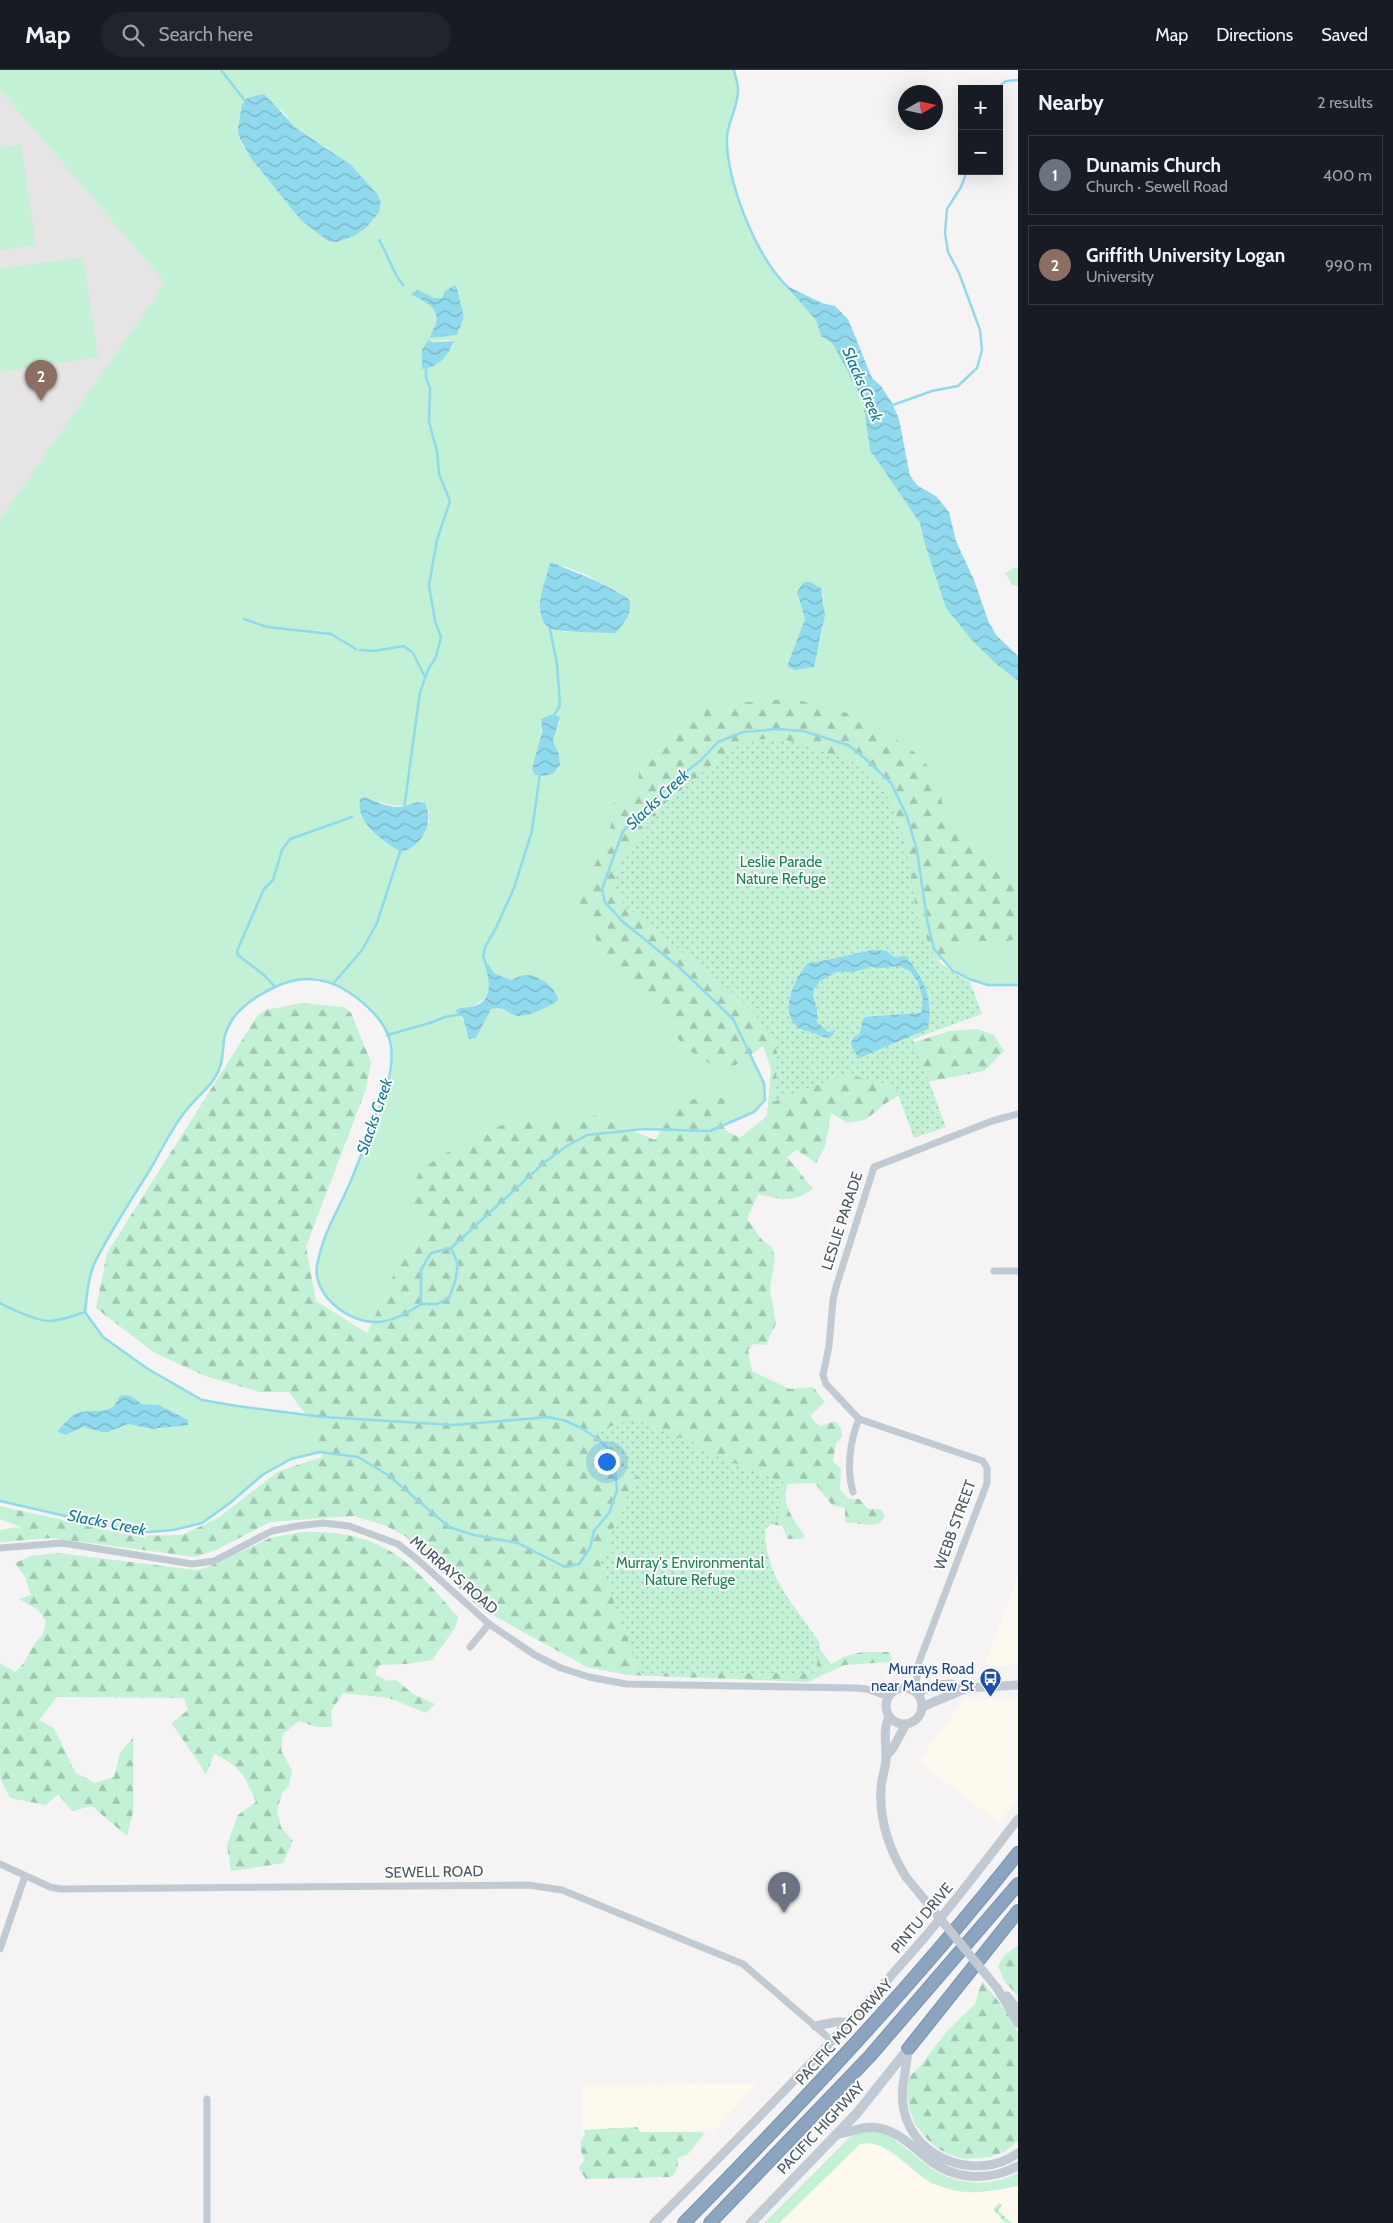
<!DOCTYPE html>
<meta charset="utf-8">
<style>
body{margin:0;font-family:Cabin,sans-serif;background:#20242c;color:#f1f3f6}
.controls{position:absolute;right:15px;top:15px;display:grid;overflow:hidden;border-radius:0px;box-shadow:0 5px 20px #0002}
.controls button{width:45px;height:45px;display:grid;place-items:center;padding:0;border:0;border-bottom:1px solid #363941;background:#171b24;color:#f1f3f6;font:25px sans-serif}
.compass{position:absolute;left:898px;top:15px;width:45px;height:45px;border-radius:50%;background:#171b24;box-shadow:0 5px 20px #0002;rotate:81deg}
.you{position:absolute;left:606px;top:1391px;width:18px;height:18px;margin:-12px;border:4px solid #fff;border-radius:50%;background:#1a73e8;box-shadow:0 0 0 8px #1a73e833}
.badge{display:grid;place-items:center;width:32px;height:32px;border-radius:50%;background:#8c9099;color:#fff;font-size:16px;font-weight:700}
.pin{position:absolute;translate:-50% -41px;filter:drop-shadow(0 1px 2px #0008)}
.pin::after{content:'';position:absolute;top:26px;width:18px;height:15px;background:inherit;clip-path:polygon(0 0,100% 0,50% 100%)}
.list{margin:0;padding:0;list-style:none}
h2{display:flex;justify-content:space-between;align-items:center;height:65px;margin:0;padding:0 20px;font-size:21px}
h2 small{font-size:16px;font-weight:400;color:#9ea1a6}
.list li{display:grid;grid-template-columns:32px 1fr auto;gap:15px;align-items:center;box-sizing:border-box;height:80px;margin:0 10px 10px;padding:0 10px;border:1px solid #363941;border-radius:0px}
.list b{display:block;font-size:19px;white-space:nowrap}
.list p{margin:0;font-size:16px;white-space:nowrap;color:#9ea1a6}
.list em{font-size:16px;font-style:normal;color:#9ea1a6}
.icon{flex:none;width:28px;height:28px;fill:none;stroke:currentColor;stroke-width:2;stroke-linecap:round;stroke-linejoin:round}
.map{position:relative;flex:none;width:1018px;height:2153px;overflow:hidden}
header{display:flex;align-items:center;gap:30px;box-sizing:border-box;height:70px;padding:0 25px;background:#171b24;border-bottom:1px solid #363941}
header strong{font-size:24px}
nav{display:flex;gap:28px;margin-inline-start:auto;font-size:18px}
.search{width:350px;height:45px;background:#20242c;display:flex;align-items:center;gap:12px;box-sizing:border-box;padding:0 18px;border-radius:28px;color:#9ea1a6;font-size:19px}
main{display:flex}
aside{flex:1;background:#171b24}
.map>svg:first-child{display:block}
.commercial{fill:#fdf9ef}
.education{fill:#e6e4e5}
.grass{fill:#c3f1d5;fill-rule:evenodd}
.forest{fill:url(#forest-firs)}
.park{fill:url(#park-dots)}
.garden{fill:url(#garden-furrows)}
.water{fill:url(#water-waves)}
.lines{fill:none;stroke-linecap:round;stroke-linejoin:round}
.stream{stroke:#90daee;stroke-width:2.5}
.motorway-casing{stroke:#7690ad;stroke-width:14}
.minor{stroke:#c1cad2;stroke-width:7}
.tertiary{stroke:#c1cad2;stroke-width:9}
.secondary{stroke:#c1cbd6;stroke-width:10}
.motorway{stroke:#8ba5c1;stroke-width:12}
.tertiary-bridge{stroke:#c1cad2;stroke-width:9}
.labels{text-anchor:middle;stroke-width:4;stroke-linejoin:round;paint-order:stroke}
.park-label{font-size:15px;fill:#17864f;stroke:#fff}
.street-label{font-size:15px;fill:#4a5661;stroke:#fff}
.transit-label{font-size:15px;fill:#164399;stroke:#fff;text-anchor:end}
.water-label{font-size:16px;font-style:italic;fill:#0c7c9b;stroke:#fff}
</style>
<header>
<strong>Map</strong>
<div class="search"><svg class="icon" aria-label="search" viewBox="0 0 24 24"><circle cx="10" cy="10" r="6"/><path d="M15 15l6 6"/></svg>Search here</div>
<nav><a>Map</a><a>Directions</a><a>Saved</a></nav>
</header>
<main>
<div class="map">
<svg width="1018" height="2153" viewBox="0 0 1018 2153">
<defs>
<pattern id="forest-firs" width="22" height="20" patternUnits="userSpaceOnUse" patternTransform="scale(1.25)"><rect width="22" height="20" fill="#c3f1d5"/><path d="M5 1l3.5 6h-7zM16 11l3.5 6h-7z" fill="#a0c6b0"/></pattern>
<pattern id="park-dots" width="8" height="8" patternUnits="userSpaceOnUse" patternTransform="scale(1.25)"><rect width="8" height="8" fill="#c3f1d5"/><path d="M2 2h.1M6 6h.1" fill="none" stroke="#a0c6b0" stroke-width="1.8" stroke-linecap="round"/></pattern>
<pattern id="garden-furrows" width="10" height="10" patternUnits="userSpaceOnUse" patternTransform="scale(1.25)"><rect width="10" height="10" fill="#c3f1d5"/><path d="M-1 1l2-2M0 10L10 0M9 11l2-2" fill="none" stroke="#a0c6b0"/></pattern>
<pattern id="water-waves" width="16" height="10" patternUnits="userSpaceOnUse" patternTransform="scale(1.25)"><rect width="16" height="10" fill="#90daee"/><path d="M0 5q4-4 8 0t8 0" fill="none" stroke="#78b4c4"/></pattern>
</defs>
<rect width="100%" height="100%" fill="#f5f3f3"/>
<g class="commercial">
<polygon points="1018,1505 1018,1593 983,1599"/>
<polygon points="964,1629 1018,1629 1018,1728 999,1753 918,1691"/>
<polygon points="757,2014 714,2061 582,2062 582,2015"/>
<polygon points="868,2072 881,2076 930,2112 1018,2116 1018,2153 779,2153 860,2074"/>
</g>
<polygon class="education" points="0,20 165,213 0,449"/>
<g class="grass">
<path d="M0 0H734L739 20 727 66 729 92 737 128 749 158 766 188 785 215 829 247 945 481 1018 601V915C976 917 961 910 934 879L744 972 764 1013 765 1030 754 1042 710 1061 644 1059 610 1061 377 1252 358 1250 337 1238 322 1221 316 1198 323 1168 349 1116 388 1016 392 992 390 970 376 946 363 932 345 920 319 908 294 910 278 916 257 926 237 944 225 967 223 994 211 1013 185 1042 168 1067 95 1194 87 1220 85 1241 104 1267 148 1299 202 1329 237 1336 323 1347 340 1384C284 1377 264 1409 224 1438 217 1443 209 1450 202 1453 148 1475 56 1444 0 1431V449L165 213 0 20ZM246 28 281 40 296 58 311 70 328 78 339 88 351 95 366 158 354 166 337 172C305 146 272 121 249 85 245 79 240 72 238 65 236 55 241 36 246 28ZM418 221 434 228H442L444 225 459 228 464 247 457 265 430 268 436 253 435 242ZM428 270C437 273 446 268 454 271L452 278 436 296ZM549 494C577 496 604 515 628 528L631 537 620 558 607 563 575 561 565 562 546 556C536 535 544 516 549 494ZM823 524C825 539 824 553 821 568 819 576 815 583 816 591L787 596 805 549 798 527ZM550 645 560 651 553 673 559 684 560 695 553 704 540 707 541 649ZM365 727C389 736 400 738 425 733L429 741V754ZM488 894 494 903 511 910C530 900 541 909 556 921L555 933C542 938 531 946 517 945 508 945 505 936 491 939L476 968 465 954 459 944C485 927 497 932 485 895ZM131 1326 142 1334 159 1335 187 1355 181 1354 159 1359 128 1354 108 1362H102L83 1357 66 1365 57 1362C64 1354 71 1344 81 1342 96 1339 112 1346 119 1327Z"/>
<polygon points="21,74 36,175 0,180 0,78"/>
<polygon points="83,187 98,287 0,302 0,199"/>
<path d="M876 2061C895 2066 909 2082 924 2093 951 2115 987 2119 1018 2103V2116C995 2120 972 2126 950 2119 943 2117 934 2115 928 2111 909 2098 885 2068 860 2074L779 2153H764L850 2067 859 2063Z"/>
</g>
<g class="forest">
<polygon points="1015,497 1018,498 1018,516 1012,515 1005,503"/>
<path d="M794 629 847 643 886 662 914 682 936 704 943 735 952 752 972 765 993 798 1018 813V868L1009 871H977L951 889 926 891 848 993 950 961 977 959 994 965 1004 981 984 1001 921 1013 889 1031 865 1050 847 1053 831 1043 825 1077 816 1093 797 1080 787 1087 813 1119C793 1133 781 1130 758 1124L747 1149 762 1170 772 1177 775 1188 770 1219 776 1253 766 1275 753 1274 748 1280 752 1301 790 1319 813 1317 825 1332 811 1345 812 1349 820 1356 835 1351 841 1358 842 1367 836 1373 833 1391 841 1399 840 1420 849 1429H859L868 1439H881L885 1446 880 1453 871 1455 845 1452V1438L832 1435 815 1413 788 1414C780 1433 794 1451 805 1466L802 1469H788L782 1456 764 1453 761 1471 772 1513 831 1594C854 1580 863 1582 888 1582L892 1586 890 1592 844 1595 808 1612 628 1605 587 1597 480 1538 405 1466 384 1455 354 1446 270 1452 216 1480 196 1487 52 1468 0 1472V1460L21 1457 0 1449V1436L133 1466 182 1465 218 1448 279 1401 322 1387 317 1360 289 1322H260L205 1306 155 1283 96 1238 107 1183 258 945 266 940 302 933 344 937 351 943 371 992 366 1019 306 1177 316 1231 367 1263C385 1229 392 1193 424 1167V1149L412 1133 410 1122 419 1103 433 1091 489 1058 534 1049 594 1045 655 1070 679 1033 706 1026 729 1029 716 1043 725 1060 740 1068 767 1046 771 999 763 976 736 995 717 998 690 981 680 972 668 947 615 905 579 837V824L609 768 614 733 638 713 640 695 658 672 698 641 733 633Z"/>
<path d="M302 1462C384 1460 409 1490 458 1547L455 1558 432 1590 406 1594 379 1595 375 1604 388 1611 396 1610 413 1624 435 1634 426 1643 389 1628 343 1623 331 1641 332 1657H316L299 1651 283 1664 281 1680 292 1701 289 1716 282 1723 277 1740 281 1757 293 1771 283 1793 231 1801 227 1775 238 1745 256 1732C244 1705 242 1697 214 1684L206 1705C196 1686 183 1672 172 1653L188 1640 184 1628 57 1627 39 1650 54 1658 75 1702 95 1713 114 1707 120 1683 133 1668V1742L127 1766 92 1736 72 1741 58 1724 46 1735 10 1728 0 1708V1593L15 1602 23 1594 36 1572 43 1564 46 1551 38 1540 19 1529 31 1525 25 1507 15 1493 31 1486 57 1483 196 1500 208 1497 270 1468Z"/>
<polygon points="1018,1875 1018,1926 1005,1912 998,1896 1004,1886"/>
<polygon points="982,1911 1009,1945 1018,1962 1018,2071 1004,2082 990,2087 965,2089 950,2085 937,2078 926,2068 915,2054 909,2038 907,2023 909,2007 922,1994 947,1961 975,1934"/>
<path d="M637 2057 641 2062H700L704 2064 688 2084 678 2088V2095L674 2105 669 2107 586 2109 579 2099 580 2095 585 2090C580 2081 578 2073 585 2065L584 2060Z"/>
</g>
<g class="park">
<path d="M776 668C793 671 807 676 824 682 831 684 839 684 846 688 913 721 905 803 922 864H926C930 892 949 899 970 912L982 944 913 969 946 1057 914 1068 895 1016 857 1007 851 1002 773 1032 776 1014 777 982 769 963 752 941 732 922 624 835 615 817V802L664 734 736 675 754 670Z"/>
<path d="M634 1349 697 1374 696 1378 783 1412 778 1450 765 1459C765 1507 795 1536 820 1573L816 1603H640L599 1491 609 1480 611 1464 633 1413H644L638 1406 625 1400 621 1384 596 1361Z"/>
</g>
<polygon class="garden" points="999,2133 1002,2135 998,2140 1011,2153 1005,2153 993,2139"/>
<g class="water">
<polygon points="264,24 296,58 351,95 378,125 381,133 379,142 366,158 354,166 337,172 328,171 301,150 252,90 241,71 238,64 238,56 242,35 247,28"/>
<path d="M456 215 464 247 457 265 430 268C431 262 434 259 436 253 440 237 422 231 411 224L418 220 434 228H442L445 221Z"/>
<polygon points="785,215 822,233 835,236 848,249 872,308 881,316 892,333 899,349 910,406 918,416 936,426 949,442 956,471 974,510 989,553 997,566 1018,586 1018,611 994,592 971,569 946,538 925,474 920,453 870,380 863,331 833,274 821,266 816,250"/>
<path d="M428 270 433 272 454 271C449 285 438 298 422 299V280Z"/>
<path d="M553 493 599 512 628 528C635 541 624 554 615 563 605 563 555 562 549 558 542 554 539 540 540 533 541 520 547 507 549 494Z"/>
<polygon points="804,512 810,512 821,518 825,545 814,597 795,600 787,596 805,549 797,522"/>
<polygon points="550,645 560,647 553,672 559,684 560,695 553,704 544,706 535,705 532,699 542,662 541,649"/>
<path d="M365 727C377 732 393 740 405 736 414 734 415 731 425 733 435 752 422 777 401 782 382 770 356 754 360 729Z"/>
<path d="M873 880 887 881 894 887 905 886C925 909 933 928 928 959L859 988 852 978 851 972 855 966 859 965 864 947 921 943 923 929 918 912 910 901 899 896 883 898 871 897 853 902H837L820 911 812 922 817 939V952L828 962 836 960 831 967C822 968 820 966 813 962 809 961 805 961 801 959 777 945 794 910 807 894Z"/>
<path d="M488 894 494 903 511 910C516 908 521 905 526 905 537 904 558 918 558 930 552 936 527 947 518 946 507 944 506 936 491 939L476 968 469 969 463 948 455 941C460 937 464 938 470 937 494 933 490 912 485 895Z"/>
<path d="M124 1325 131 1326 142 1334 159 1335 188 1350V1355L152 1359 128 1354 108 1362H102L83 1357 66 1365 57 1362C64 1354 71 1344 81 1342 96 1339 112 1346 119 1327Z"/>
</g>
<g class="lines">
<g class="stream">
<polyline points="221,0 246,32"/>
<path d="M734 0C735 6 738 13 738 19 739 35 728 51 727 67 725 108 757 190 788 217"/>
<polyline points="996,19 1006,11 1018,10"/>
<path d="M379 170C389 185 391 201 403 215"/>
<polyline points="890,336 932,321 958,316 977,298 982,280 980,260 959,203 948,182 945,163 947,139 961,117 967,101"/>
<polyline points="244,549 267,557 331,564 356,579"/>
<polyline points="550,559 557,594 560,635 553,647"/>
<polyline points="360,580 374,581 404,576 413,583 425,607"/>
<polyline points="404,739 420,622 428,600 436,587 441,567 435,551 429,515 437,470 450,431 439,404 437,381 429,352 430,318 426,308 426,296"/>
<polyline points="487,897 483,886 486,875 496,858 514,818 532,761 540,704"/>
<polyline points="333,914 362,880 377,853 401,779"/>
<polyline points="275,917 265,906 238,885 237,881 264,819 273,810 282,780 290,769 352,747"/>
<polyline points="387,965 430,953 445,947 462,944"/>
<path d="M0 1233C11 1239 39 1252 51 1251 63 1250 74 1246 85 1242"/>
<polyline points="421,1234 437,1234 449,1228 455,1212 458,1194 451,1178"/>
<path d="M0 1431 100 1454 148 1462 173 1460 202 1453 230 1433 262 1405 291 1389 320 1382 358 1387 388 1405 449 1457 474 1465 518 1473 565 1497 579 1494 590 1478 594 1461 609 1443 617 1421 614 1384 599 1370 583 1359 566 1351 548 1347 454 1355 323 1347 237 1336 202 1330 148 1299 103 1267 85 1242C87 1225 88 1207 95 1192 111 1160 132 1129 151 1098 162 1079 171 1060 184 1043 192 1032 203 1023 212 1012 223 996 222 988 224 970 228 945 252 928 273 918 299 905 325 906 350 923 365 933 386 952 390 971 396 997 385 1023 376 1046 367 1069 359 1092 349 1115 337 1143 323 1163 317 1195 312 1225 348 1252 375 1252 393 1252 407 1243 421 1234V1200L431 1183 451 1178 545 1092 565 1077 587 1065 644 1059 710 1061 754 1042 765 1030 764 1013 733 949 680 898 622 851 605 832 602 819 623 761 675 710 700 691 718 672 743 662 777 659 803 661 848 675 867 690 891 713 906 744 917 780 927 850 934 879 952 900 969 909 988 915H1018"/>
</g>
<defs>
<g id="motorway">
<polyline points="908,1979 1018,1841"/>
<path d="M684 2153C801 2034 914 1914 1018 1783"/>
<polyline points="710,2153 870,1986 1018,1814"/>
</g>
</defs>
<use href="#motorway" class="motorway-casing"/>
<g class="minor">
<polyline points="994,1201 1018,1201"/>
<path d="M853 1422C846 1399 850 1371 859 1349"/>
<polyline points="0,1478 62,1473 192,1494 214,1491 272,1461 297,1456 323,1453 349,1456 398,1474 418,1490 489,1554 535,1585 561,1598 589,1607 626,1614 855,1618 867,1619 888,1627"/>
<polyline points="470,1577 489,1554"/>
<polyline points="915,1621 919,1592 987,1413 987,1398 983,1391 859,1349 826,1314 823,1305 829,1276 833,1230 836,1217 874,1097 992,1051 1018,1044"/>
<polyline points="0,1794 50,1817 61,1819 528,1815 562,1820 743,1894 831,1970"/>
<polyline points="0,1879 25,1806"/>
<polyline points="207,2029 207,2153"/>
</g>
<g class="tertiary">
<circle cx="904" cy="1636" r="18"/>
<polyline points="918,1624 928,1617 938,1615 950,1614 967,1618 1018,1615"/>
<polyline points="922,1637 967,1618"/>
<path d="M889 1647C883 1659 886 1672 886 1685 887 1696 881 1708 881 1719 879 1750 890 1781 906 1807"/>
<polyline points="886,1686 893,1678 906,1654"/>
<polyline points="997,1918 1018,1953"/>
<polyline points="1007,1926 1018,1940"/>
<polyline points="815,1956 836,1952 848,1952"/>
<path d="M908 1979C907 2000 899 2019 904 2041 915 2090 978 2112 1018 2083"/>
<path d="M838 2064C852 2062 865 2055 879 2058 899 2062 913 2077 928 2089 954 2110 989 2112 1018 2096"/>
<path d="M654 2153C747 2060 839 1967 924 1868 957 1829 987 1789 1018 1749"/>
</g>
<polyline class="secondary" points="751,2153 857,2043 908,1979"/>
<use href="#motorway" class="motorway"/>
<polyline class="tertiary-bridge" points="906,1807 997,1918"/>
</g>
<defs>
<symbol id="bus-pin" viewBox="-11 -11 22 30"><path d="M0 17L-7.5 6A9.5 9.5 0 1 1 7.5 6Z" fill="#1a4fb4" stroke="#fff"/><path d="M-5-6H5V4H4V6H2V4H-2V6H-4V4H-5ZM-3.5-4V0h7V-4ZM-3.5 1.2v1.5H-2V1.2ZM2 1.2v1.5H3.5V1.2Z" fill="#fff"/></symbol>
</defs>
<g fill-rule="evenodd">
<use href="#bus-pin" x="978" y="1596" width="25" height="34"/>
</g>
<g class="labels">
<g class="park-label">
<text x="781" y="797">Leslie Parade<tspan x="781" dy="17">Nature Refuge</tspan></text>
<text x="690" y="1498">Murray's Environmental<tspan x="690" dy="17">Nature Refuge</tspan></text>
</g>
<g class="street-label">
<text transform="translate(842 1151) rotate(-72)" y="5">LESLIE PARADE</text>
<text transform="translate(955 1455) rotate(-70)" y="5">WEBB STREET</text>
<text transform="translate(454 1505) rotate(41)" y="5">MURRAYS ROAD</text>
<text transform="translate(434 1802) rotate(-1)" y="5">SEWELL ROAD</text>
<text transform="translate(922 1848) rotate(-50)" y="5">PINTU DRIVE</text>
<text transform="translate(844 1962) rotate(-48)" y="5">PACIFIC MOTORWAY</text>
<text transform="translate(821 2058) rotate(-47)" y="5">PACIFIC HIGHWAY</text>
</g>
<g class="transit-label">
<text x="974" y="1604">Murrays Road<tspan x="974" dy="17">near Mandew St</tspan></text>
</g>
<g class="water-label">
<text transform="translate(863 314) rotate(67)" y="6">Slacks Creek</text>
<text transform="translate(657 729) rotate(-43)" y="6">Slacks Creek</text>
<text transform="translate(374 1046) rotate(-71)" y="6">Slacks Creek</text>
<text transform="translate(107 1452) rotate(11)" y="6">Slacks Creek</text>
</g>
</g>
</svg>
<div class="controls">
<button>+</button>
<button>−</button>
</div>
<svg class="compass" viewBox="-18 -18 36 36"><path d="M0-13l5 13h-10z" fill="#e53935"/><path d="M0 13l5-13h-10z" fill="#9ea1a6"/></svg>
<div class="you"></div>
<div class="pin badge" style="left:784px;top:1843px;background:#6b7280">1</div>
<div class="pin badge" style="left:41px;top:331px;background:#8d6e63">2</div>
</div>
<aside>
<h2>Nearby<small>2 results</small></h2>
<ul class="list">
<li><span class="badge" style="background:#6b7280">1</span><div><b>Dunamis Church</b><p>Church · Sewell Road</p></div><em>400 m</em></li>
<li><span class="badge" style="background:#8d6e63">2</span><div><b>Griffith University Logan</b><p>University</p></div><em>990 m</em></li>
</ul>
</aside>
</main>
